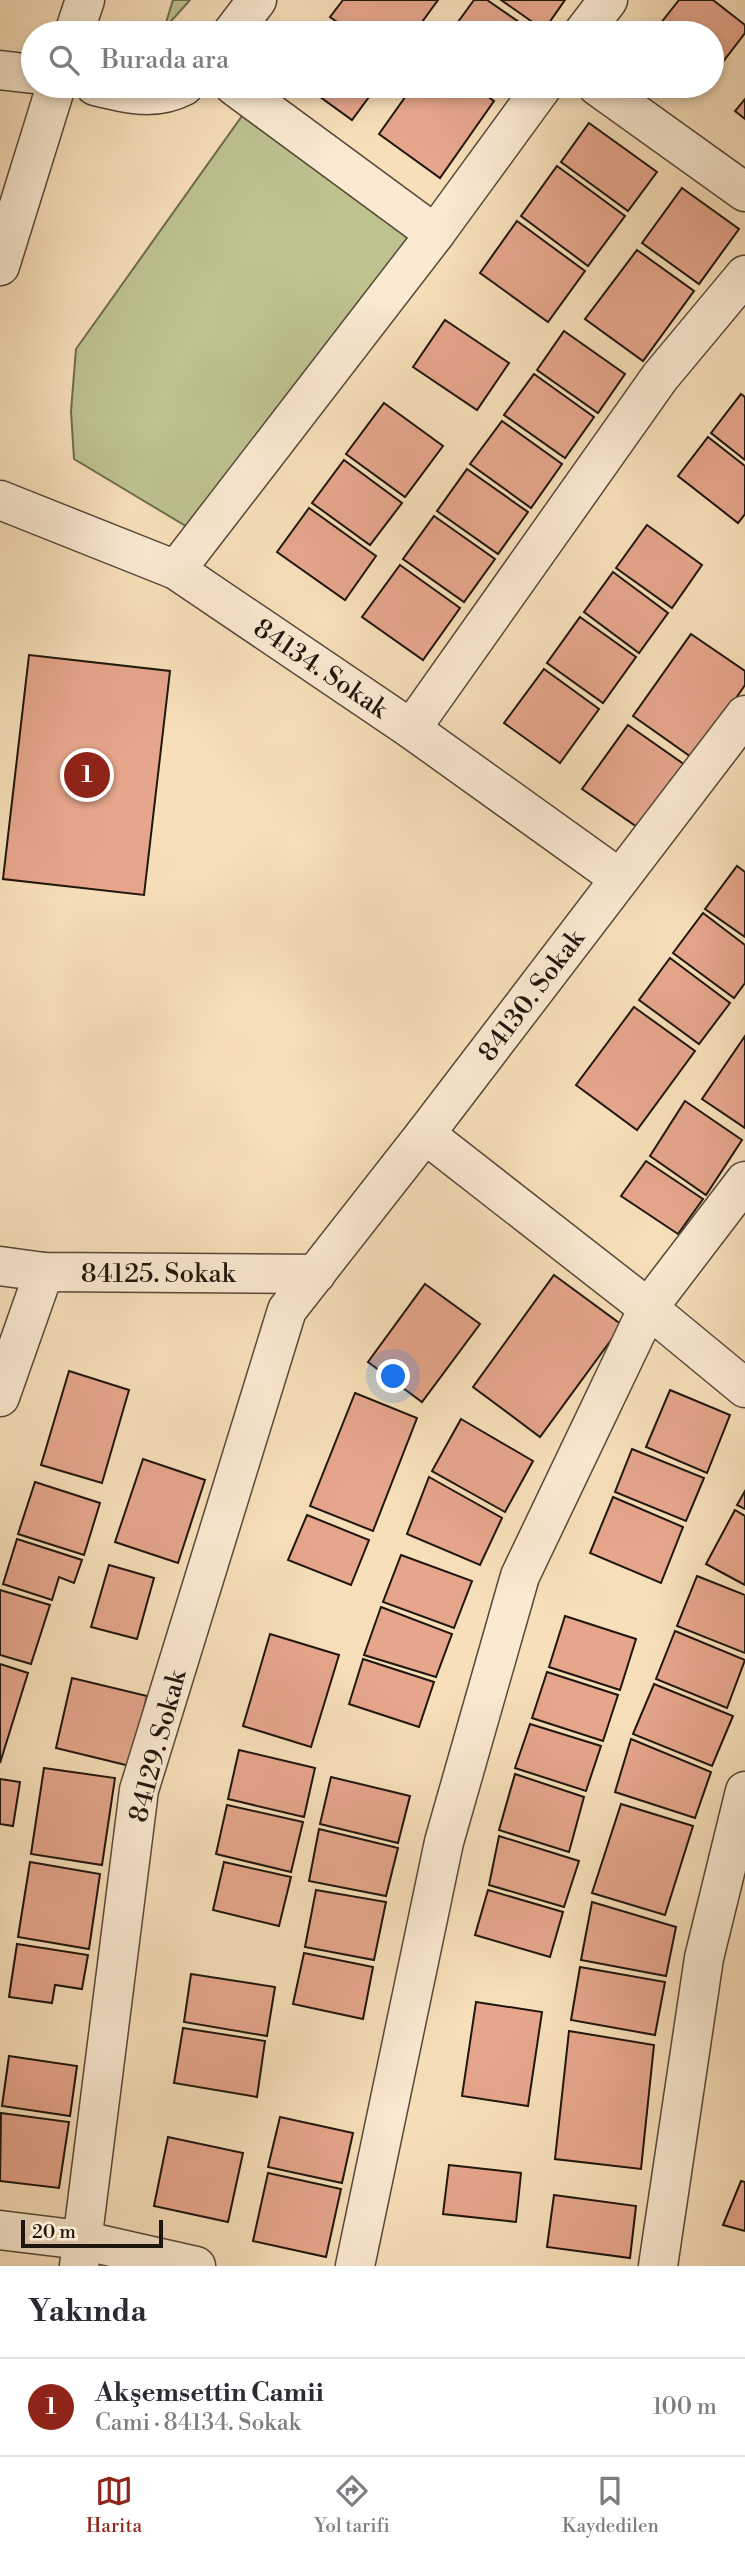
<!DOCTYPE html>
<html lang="tr">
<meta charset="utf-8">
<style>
body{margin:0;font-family:"Libre Bodoni",serif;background:#f7f7f7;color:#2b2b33}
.scale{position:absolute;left:21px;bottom:18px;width:142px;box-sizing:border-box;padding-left:7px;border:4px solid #1f160d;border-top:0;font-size:19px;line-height:24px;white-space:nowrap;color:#1f160d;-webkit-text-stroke:5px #faead2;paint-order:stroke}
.you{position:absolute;left:394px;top:1377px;width:24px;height:24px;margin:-18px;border:5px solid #fff;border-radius:50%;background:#1a73e8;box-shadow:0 0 0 10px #1a73e833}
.badge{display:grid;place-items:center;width:46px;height:46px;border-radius:50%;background:#8f2418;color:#fff;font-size:23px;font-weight:700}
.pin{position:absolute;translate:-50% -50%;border:4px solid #fff;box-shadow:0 2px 7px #0006}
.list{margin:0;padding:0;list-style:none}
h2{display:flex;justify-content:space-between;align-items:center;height:91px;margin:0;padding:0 28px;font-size:30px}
h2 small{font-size:23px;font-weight:400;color:#7c7c81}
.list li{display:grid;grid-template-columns:46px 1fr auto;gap:21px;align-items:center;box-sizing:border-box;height:98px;padding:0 28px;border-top:2px solid #e1e1e2}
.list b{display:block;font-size:26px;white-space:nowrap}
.list p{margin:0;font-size:23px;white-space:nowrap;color:#7c7c81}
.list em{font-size:23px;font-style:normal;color:#7c7c81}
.icon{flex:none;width:38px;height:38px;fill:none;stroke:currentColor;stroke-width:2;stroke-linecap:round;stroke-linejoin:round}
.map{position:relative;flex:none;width:745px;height:2266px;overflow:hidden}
.search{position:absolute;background:#fff;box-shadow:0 4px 10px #0003;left:21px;right:21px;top:21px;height:77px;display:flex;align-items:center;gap:18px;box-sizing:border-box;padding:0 24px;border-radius:38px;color:#7c7c81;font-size:26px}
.sheet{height:189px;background:#fff}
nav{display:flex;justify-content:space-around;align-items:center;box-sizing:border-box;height:98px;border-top:2px solid #e1e1e2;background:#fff;font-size:19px;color:#7c7c81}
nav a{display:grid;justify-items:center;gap:4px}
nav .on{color:#8f2418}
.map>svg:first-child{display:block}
.green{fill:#bdc28f;stroke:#6e6c4e;stroke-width:2}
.building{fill:#e6a68c;stroke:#1f160d;stroke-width:2}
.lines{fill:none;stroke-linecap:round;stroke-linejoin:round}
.minor-casing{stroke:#554838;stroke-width:41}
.minor{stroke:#faead2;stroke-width:38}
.labels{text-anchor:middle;stroke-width:5;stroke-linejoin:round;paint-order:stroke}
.street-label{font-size:26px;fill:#1f160d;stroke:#faead2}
</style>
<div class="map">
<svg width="745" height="2266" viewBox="0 0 745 2266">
<rect width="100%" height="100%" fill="#f7dfb9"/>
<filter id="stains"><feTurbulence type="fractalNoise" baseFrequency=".00286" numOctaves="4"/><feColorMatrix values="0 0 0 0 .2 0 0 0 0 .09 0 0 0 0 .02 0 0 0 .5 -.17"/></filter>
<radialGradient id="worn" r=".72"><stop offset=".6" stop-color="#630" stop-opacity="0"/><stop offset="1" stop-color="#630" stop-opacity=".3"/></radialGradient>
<g class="green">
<polygon points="173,0 190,0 164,29"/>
<polygon points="247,109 419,236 204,537 74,459 71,411 76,349"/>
</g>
<g class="building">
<polygon points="343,0 438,0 414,33 353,33 330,17"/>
<polygon points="474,0 487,0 535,33 450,33"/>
<polygon points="501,0 565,0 544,30"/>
<polygon points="679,0 713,0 745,25 745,33 712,76 712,33 653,33"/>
<polygon points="326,25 338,33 320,33"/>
<polygon points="305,86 377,86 352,120"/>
<polygon points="413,86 473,86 494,101 440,178 379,134"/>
<polygon points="489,86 504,86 499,93"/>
<polygon points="689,86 704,86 698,93"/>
<polygon points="745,99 745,119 735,111"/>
<polygon points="589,123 657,172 628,211 561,162"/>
<polygon points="557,166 625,216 588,266 521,216"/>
<polygon points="682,188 739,229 699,284 642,243"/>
<polygon points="517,221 585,271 548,322 480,273"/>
<polygon points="637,250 694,291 643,361 585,319"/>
<polygon points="445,320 509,363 477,410 413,367"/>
<polygon points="564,331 625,374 598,413 537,370"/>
<polygon points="534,374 594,417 565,458 504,415"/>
<polygon points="741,394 745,397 745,460 711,433"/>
<polygon points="384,403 443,446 405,497 346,454"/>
<polygon points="502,421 562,464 531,508 470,464"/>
<polygon points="708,437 745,466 745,514 738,523 678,476"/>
<polygon points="344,460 402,503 370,545 312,503"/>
<polygon points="467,469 528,512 498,554 437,511"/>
<polygon points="309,508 376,556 345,600 277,552"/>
<polygon points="434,516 495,559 464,602 403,559"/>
<polygon points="647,525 702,565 672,608 616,568"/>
<polygon points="400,565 460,608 423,660 362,617"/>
<polygon points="613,572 668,613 639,653 584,612"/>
<polygon points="580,617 636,657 603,703 547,663"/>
<polygon points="691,634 745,671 745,685 694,759 633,716"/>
<polygon points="29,655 170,671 144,895 3,879"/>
<polygon points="544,669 599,709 560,763 504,723"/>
<polygon points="628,725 688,767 643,831 582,789"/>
<polygon points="737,866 745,872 745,937 705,909"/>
<polygon points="703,913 745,945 745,983 734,998 673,953"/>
<polygon points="670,958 730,1003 699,1044 639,1000"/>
<polygon points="634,1007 695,1051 637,1130 576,1085"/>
<polygon points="745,1036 745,1128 702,1099"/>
<polygon points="685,1101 742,1140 706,1195 650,1156"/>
<polygon points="646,1161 703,1199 678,1234 621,1196"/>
<polygon points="554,1275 622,1325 540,1437 473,1387"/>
<polygon points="425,1284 480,1324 422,1402 368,1362"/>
<polygon points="69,1371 129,1390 102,1483 41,1465"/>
<polygon points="670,1390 730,1415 707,1473 646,1447"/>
<polygon points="355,1393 417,1418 373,1531 310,1506"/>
<polygon points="461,1419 533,1461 505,1512 432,1471"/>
<polygon points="632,1449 704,1478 686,1521 615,1492"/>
<polygon points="143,1459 205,1480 178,1563 115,1542"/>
<polygon points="429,1477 502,1518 480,1565 407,1534"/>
<polygon points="35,1482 100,1503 84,1555 18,1534"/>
<polygon points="745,1491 745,1509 737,1505"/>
<polygon points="613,1497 683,1527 661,1583 590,1553"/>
<polygon points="735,1510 745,1516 745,1585 706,1564"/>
<polygon points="307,1515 369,1540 351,1585 288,1560"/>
<polygon points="17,1539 82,1560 74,1583 59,1577 52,1600 3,1584"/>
<polygon points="401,1555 472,1581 454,1628 383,1602"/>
<polygon points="109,1565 154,1578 137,1639 91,1627"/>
<polygon points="697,1576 745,1595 745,1653 677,1626"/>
<polygon points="0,1590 50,1605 31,1664 0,1655"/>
<polygon points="381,1607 452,1634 436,1677 364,1655"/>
<polygon points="565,1616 636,1639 620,1690 549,1667"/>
<polygon points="675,1631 745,1660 727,1708 656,1679"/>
<polygon points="270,1634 339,1655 311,1747 243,1726"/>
<polygon points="363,1659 434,1682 419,1727 349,1704"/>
<polygon points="0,1664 28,1673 0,1763"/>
<polygon points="547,1672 618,1695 603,1741 532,1718"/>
<polygon points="72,1678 147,1696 130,1766 56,1748"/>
<polygon points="654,1684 733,1716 712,1766 633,1734"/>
<polygon points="530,1724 601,1746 586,1791 515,1768"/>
<polygon points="631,1739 711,1772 695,1818 615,1792"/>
<polygon points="239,1750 315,1768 304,1817 228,1799"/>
<polygon points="44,1768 115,1778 102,1865 31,1854"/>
<polygon points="515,1774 584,1797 569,1852 499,1830"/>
<polygon points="331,1777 410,1796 398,1843 320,1824"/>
<polygon points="0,1779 20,1782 13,1826 0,1824"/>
<polygon points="621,1804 693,1826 665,1915 592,1893"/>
<polygon points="227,1805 303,1822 291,1872 216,1854"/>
<polygon points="319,1829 398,1848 386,1896 309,1881"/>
<polygon points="499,1836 579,1861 564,1907 489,1885"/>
<polygon points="30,1862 100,1874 89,1949 18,1937"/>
<polygon points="224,1862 291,1877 279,1926 213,1910"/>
<polygon points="316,1890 386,1902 374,1960 305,1947"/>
<polygon points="488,1890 563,1912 550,1957 475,1935"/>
<polygon points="592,1902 676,1927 666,1976 581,1960"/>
<polygon points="17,1944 88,1955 82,1989 55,1985 52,2003 9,1997"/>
<polygon points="304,1953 373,1967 363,2019 293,2004"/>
<polygon points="580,1967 665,1982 655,2035 571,2020"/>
<polygon points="191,1974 275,1987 267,2036 184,2022"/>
<polygon points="476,2002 542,2012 528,2106 462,2096"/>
<polygon points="183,2028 265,2041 257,2097 174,2083"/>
<polygon points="569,2031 654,2045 641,2169 555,2159"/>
<polygon points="9,2056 77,2066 70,2116 2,2106"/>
<polygon points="1,2113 69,2122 59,2188 0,2181"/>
<polygon points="280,2117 353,2133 342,2183 268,2167"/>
<polygon points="168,2137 243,2153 228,2222 154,2206"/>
<polygon points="449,2165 521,2173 516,2222 443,2214"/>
<polygon points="268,2173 341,2189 326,2257 253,2241"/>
<polygon points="741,2181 745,2182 745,2231 723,2225"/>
<polygon points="554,2195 636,2206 630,2258 547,2247"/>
</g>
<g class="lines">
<defs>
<g id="minor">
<polyline points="74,33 85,0"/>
<polyline points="232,33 257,0"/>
<polyline points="583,33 608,0"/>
<polyline points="0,70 33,74"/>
<path d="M95 86C126 93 153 102 184 86"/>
<polyline points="234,86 435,234"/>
<polyline points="597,86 745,192"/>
<polyline points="0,266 56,86"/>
<polyline points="0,500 176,570 411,729 619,878"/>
<polyline points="176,570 435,234 543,86"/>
<polyline points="411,729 660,377 745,275"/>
<polyline points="425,1134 648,1308 745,1388"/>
<polyline points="0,1266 44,1272 316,1274"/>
<polyline points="0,1397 44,1272"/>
<polyline points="0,2230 81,2240 196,2266"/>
<polyline points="79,2266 139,1790 287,1310 425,1134 745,715"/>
<polyline points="355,2266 444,1842 520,1576 648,1308 745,1181"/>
<polyline points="658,2266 704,1958 745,1791"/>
</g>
</defs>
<use href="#minor" class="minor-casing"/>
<use href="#minor" class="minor"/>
</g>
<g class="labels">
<g class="street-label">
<text transform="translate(321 668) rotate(34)" y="9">84134. Sokak</text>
<text transform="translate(531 995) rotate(-53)" y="9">84130. Sokak</text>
<text x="158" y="1282">84125. Sokak</text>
<text transform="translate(157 1746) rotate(-75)" y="9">84129. Sokak</text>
</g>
</g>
<rect width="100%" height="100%" filter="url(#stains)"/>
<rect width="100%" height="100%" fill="url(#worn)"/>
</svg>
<div class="scale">20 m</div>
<div class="you"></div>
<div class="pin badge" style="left:87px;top:775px">1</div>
<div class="search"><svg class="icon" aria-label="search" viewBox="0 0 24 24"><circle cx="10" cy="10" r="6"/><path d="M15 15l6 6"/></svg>Burada ara</div>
</div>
<section class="sheet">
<h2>Yakında<small></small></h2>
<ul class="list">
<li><span class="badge">1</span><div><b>Akşemsettin Camii</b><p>Cami · 84134. Sokak</p></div><em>100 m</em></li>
</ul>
</section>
<nav>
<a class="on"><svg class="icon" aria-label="map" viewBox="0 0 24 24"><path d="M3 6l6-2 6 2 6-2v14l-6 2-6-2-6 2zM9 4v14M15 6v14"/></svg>Harita</a>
<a><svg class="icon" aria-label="directions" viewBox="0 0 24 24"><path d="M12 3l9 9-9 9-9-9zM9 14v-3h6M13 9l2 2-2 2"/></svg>Yol tarifi</a>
<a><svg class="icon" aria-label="saved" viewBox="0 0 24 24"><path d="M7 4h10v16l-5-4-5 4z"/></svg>Kaydedilen</a>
</nav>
